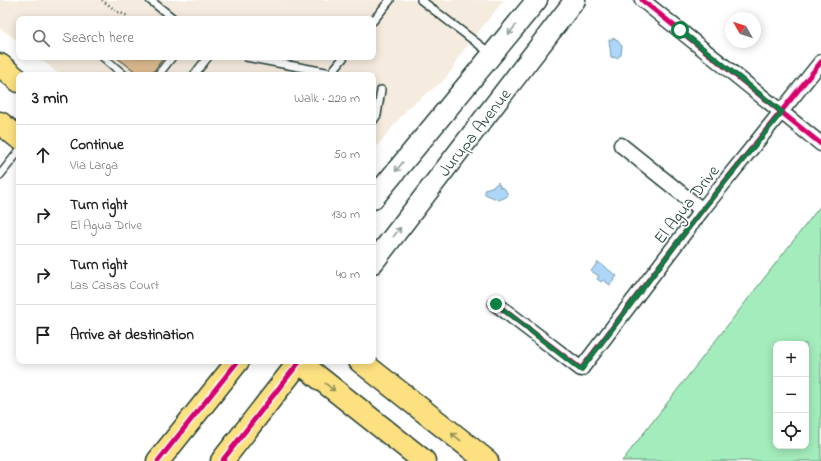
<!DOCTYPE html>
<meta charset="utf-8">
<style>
body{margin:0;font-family:"Indie Flower",sans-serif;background:#f2f2f2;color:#222}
.controls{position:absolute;right:12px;bottom:12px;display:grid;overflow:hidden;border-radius:8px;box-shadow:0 2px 10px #0003}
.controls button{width:36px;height:36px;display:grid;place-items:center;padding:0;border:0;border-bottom:1px solid #e0e0e0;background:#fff;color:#222;font:20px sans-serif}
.compass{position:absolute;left:725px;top:12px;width:36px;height:36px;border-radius:50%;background:#fff;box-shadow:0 2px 10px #0003;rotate:309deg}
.stop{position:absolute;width:12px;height:12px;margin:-9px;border:3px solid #0b8043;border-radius:50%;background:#fff}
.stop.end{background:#0b8043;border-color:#fff;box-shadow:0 1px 4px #0008}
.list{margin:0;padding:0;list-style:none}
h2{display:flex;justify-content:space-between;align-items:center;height:52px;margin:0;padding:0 16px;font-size:17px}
h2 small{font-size:13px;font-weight:400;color:#767676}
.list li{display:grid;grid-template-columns:26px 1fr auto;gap:12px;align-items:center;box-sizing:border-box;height:60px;padding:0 16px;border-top:1px solid #e0e0e0}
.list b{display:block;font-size:15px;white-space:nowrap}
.list p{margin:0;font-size:13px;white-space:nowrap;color:#767676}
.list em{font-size:13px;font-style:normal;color:#767676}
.icon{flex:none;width:22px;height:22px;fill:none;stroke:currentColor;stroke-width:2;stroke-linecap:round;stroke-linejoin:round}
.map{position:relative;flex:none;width:821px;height:461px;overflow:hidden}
.search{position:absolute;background:#fff;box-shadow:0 2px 10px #0003;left:16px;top:16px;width:360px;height:44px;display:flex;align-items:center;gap:10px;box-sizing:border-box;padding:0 14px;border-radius:8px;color:#767676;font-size:15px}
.panel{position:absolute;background:#fff;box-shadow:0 2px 10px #0003;left:16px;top:72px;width:360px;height:292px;border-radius:8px}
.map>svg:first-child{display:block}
.built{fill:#f5ebde}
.green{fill:#a3ecbb;stroke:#619478;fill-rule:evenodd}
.water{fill:#add6f8;stroke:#7499aa}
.building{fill:#dfbb90;stroke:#1f3d34}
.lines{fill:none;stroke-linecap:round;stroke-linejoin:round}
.service-casing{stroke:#1f3d34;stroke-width:10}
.minor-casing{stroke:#1f3d34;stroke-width:17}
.secondary-casing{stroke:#1f3d34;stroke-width:23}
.primary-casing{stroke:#1f3d34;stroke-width:25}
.path{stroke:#1f3d34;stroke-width:2.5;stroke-dasharray:1 3;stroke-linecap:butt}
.service{stroke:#fff;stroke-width:7}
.minor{stroke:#fff;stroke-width:14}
.secondary{stroke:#fff;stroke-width:20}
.primary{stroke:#fde080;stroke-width:22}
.cycleway-casing{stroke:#fff;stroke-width:8}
.cycleway{stroke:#d6006c;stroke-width:5}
.oneway{stroke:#8f9e9a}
.oneway2{stroke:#8e8e5a}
.route{stroke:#0b8043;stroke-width:5}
.labels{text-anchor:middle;stroke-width:3.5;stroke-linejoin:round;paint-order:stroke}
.street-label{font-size:17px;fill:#1f3d34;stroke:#fff}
</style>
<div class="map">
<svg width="821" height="461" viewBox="0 0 821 461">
<rect width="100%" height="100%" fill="#fff"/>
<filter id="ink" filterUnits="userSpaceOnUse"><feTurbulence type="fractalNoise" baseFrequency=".025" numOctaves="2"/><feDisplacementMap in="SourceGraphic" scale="8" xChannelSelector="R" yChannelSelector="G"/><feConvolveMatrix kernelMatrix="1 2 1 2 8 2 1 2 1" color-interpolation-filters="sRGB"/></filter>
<g filter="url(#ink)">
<polygon class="built" points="0,0 504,0 459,56 455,63 452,70 443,81 409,107 373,151 373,75 60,75 38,57 373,57 373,19 19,19 19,42 0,28"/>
<path class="green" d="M821 205V461H622ZM776 344H806V446H776Z"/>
<g class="water">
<polygon points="615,38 622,46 621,55 617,58 611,57 609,40"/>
<polygon points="498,182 500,187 505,189 508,195 506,197 499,200 485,194 485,189 494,186"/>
<polygon points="598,262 617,276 610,285 603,280 601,282 597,279 599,276 591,271"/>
</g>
<polygon class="building" points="116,57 164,57 151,75 140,75"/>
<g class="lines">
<defs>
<g id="service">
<polyline points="150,0 174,19"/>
<polyline points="421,0 490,53"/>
<polyline points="373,21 390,0"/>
<polyline points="103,57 124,75"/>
<polyline points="246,57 331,73 344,57"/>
<polyline points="158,75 172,57"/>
<polyline points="194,75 208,57"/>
<polyline points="373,121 377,115 381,90"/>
<polyline points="0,175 19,151"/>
</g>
<g id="minor">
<polyline points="642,0 821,144"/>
<polyline points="621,145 702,210"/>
<polyline points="496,304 581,369 702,210 821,62"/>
</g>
<g id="secondary">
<polyline points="373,199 537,0"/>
<polyline points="373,263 575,0"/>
</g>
<g id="primary">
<polyline points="0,65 19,81"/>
<polyline points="0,123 19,138"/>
<polyline points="298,361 424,461"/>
<polyline points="360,361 487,461"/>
<polyline points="158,461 238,361"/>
<polyline points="222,461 300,361"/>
</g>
</defs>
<use href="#service" class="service-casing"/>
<use href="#minor" class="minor-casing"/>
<use href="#secondary" class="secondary-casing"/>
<use href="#primary" class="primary-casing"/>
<polyline class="path" points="102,0 118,12 128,16"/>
<use href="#service" class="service"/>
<use href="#minor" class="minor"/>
<use href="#secondary" class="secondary"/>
<use href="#primary" class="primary"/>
<defs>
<g id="cycleway">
<polyline points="642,0 821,144"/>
<polyline points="496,304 581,369 702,210 821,62"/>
<polyline points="158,461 238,361"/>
<polyline points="222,461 300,361"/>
</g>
</defs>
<use href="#cycleway" class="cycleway-casing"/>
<use href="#cycleway" class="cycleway"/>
</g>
<defs><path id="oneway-shaft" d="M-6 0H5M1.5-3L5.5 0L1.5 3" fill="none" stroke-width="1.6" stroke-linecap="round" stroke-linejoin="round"/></defs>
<g class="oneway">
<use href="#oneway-shaft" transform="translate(512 30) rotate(129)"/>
<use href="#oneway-shaft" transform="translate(399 167) rotate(129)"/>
<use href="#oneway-shaft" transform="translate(397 232) rotate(-52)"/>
</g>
<g class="oneway2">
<use href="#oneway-shaft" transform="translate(330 387) rotate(38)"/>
<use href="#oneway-shaft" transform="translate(456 437) rotate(-142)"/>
</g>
</g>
<g class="lines" filter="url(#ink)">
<polyline class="route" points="496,304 581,370 702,210 782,112 680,30"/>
</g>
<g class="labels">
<g class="street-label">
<text transform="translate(474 132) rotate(-52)" y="6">Jurupa Avenue</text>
<text transform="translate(686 204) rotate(-52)" y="6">El Agua Drive</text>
</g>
</g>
</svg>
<div class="controls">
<button>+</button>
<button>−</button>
<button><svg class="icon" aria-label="locate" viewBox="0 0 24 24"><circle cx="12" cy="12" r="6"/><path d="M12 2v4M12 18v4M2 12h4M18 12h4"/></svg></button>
</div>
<svg class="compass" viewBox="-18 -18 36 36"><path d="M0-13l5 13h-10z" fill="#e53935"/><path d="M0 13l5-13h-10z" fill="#767676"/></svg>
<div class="stop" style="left:680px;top:30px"></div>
<div class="stop end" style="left:496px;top:304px"></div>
<div class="search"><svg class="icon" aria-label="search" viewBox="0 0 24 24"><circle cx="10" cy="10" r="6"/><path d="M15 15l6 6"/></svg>Search here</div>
<section class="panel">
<h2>3 min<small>Walk · 220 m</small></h2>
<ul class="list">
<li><svg class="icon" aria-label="ahead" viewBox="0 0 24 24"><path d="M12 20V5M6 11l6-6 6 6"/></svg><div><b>Continue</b><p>Via Larga</p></div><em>50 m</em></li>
<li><svg class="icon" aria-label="right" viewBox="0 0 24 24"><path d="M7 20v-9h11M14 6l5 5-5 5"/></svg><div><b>Turn right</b><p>El Agua Drive</p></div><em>130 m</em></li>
<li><svg class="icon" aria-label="right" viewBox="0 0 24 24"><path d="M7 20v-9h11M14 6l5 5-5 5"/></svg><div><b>Turn right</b><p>Las Casas Court</p></div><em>40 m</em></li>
<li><svg class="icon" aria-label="arrive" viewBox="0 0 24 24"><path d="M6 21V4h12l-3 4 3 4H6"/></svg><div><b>Arrive at destination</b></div></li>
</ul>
</section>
</div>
